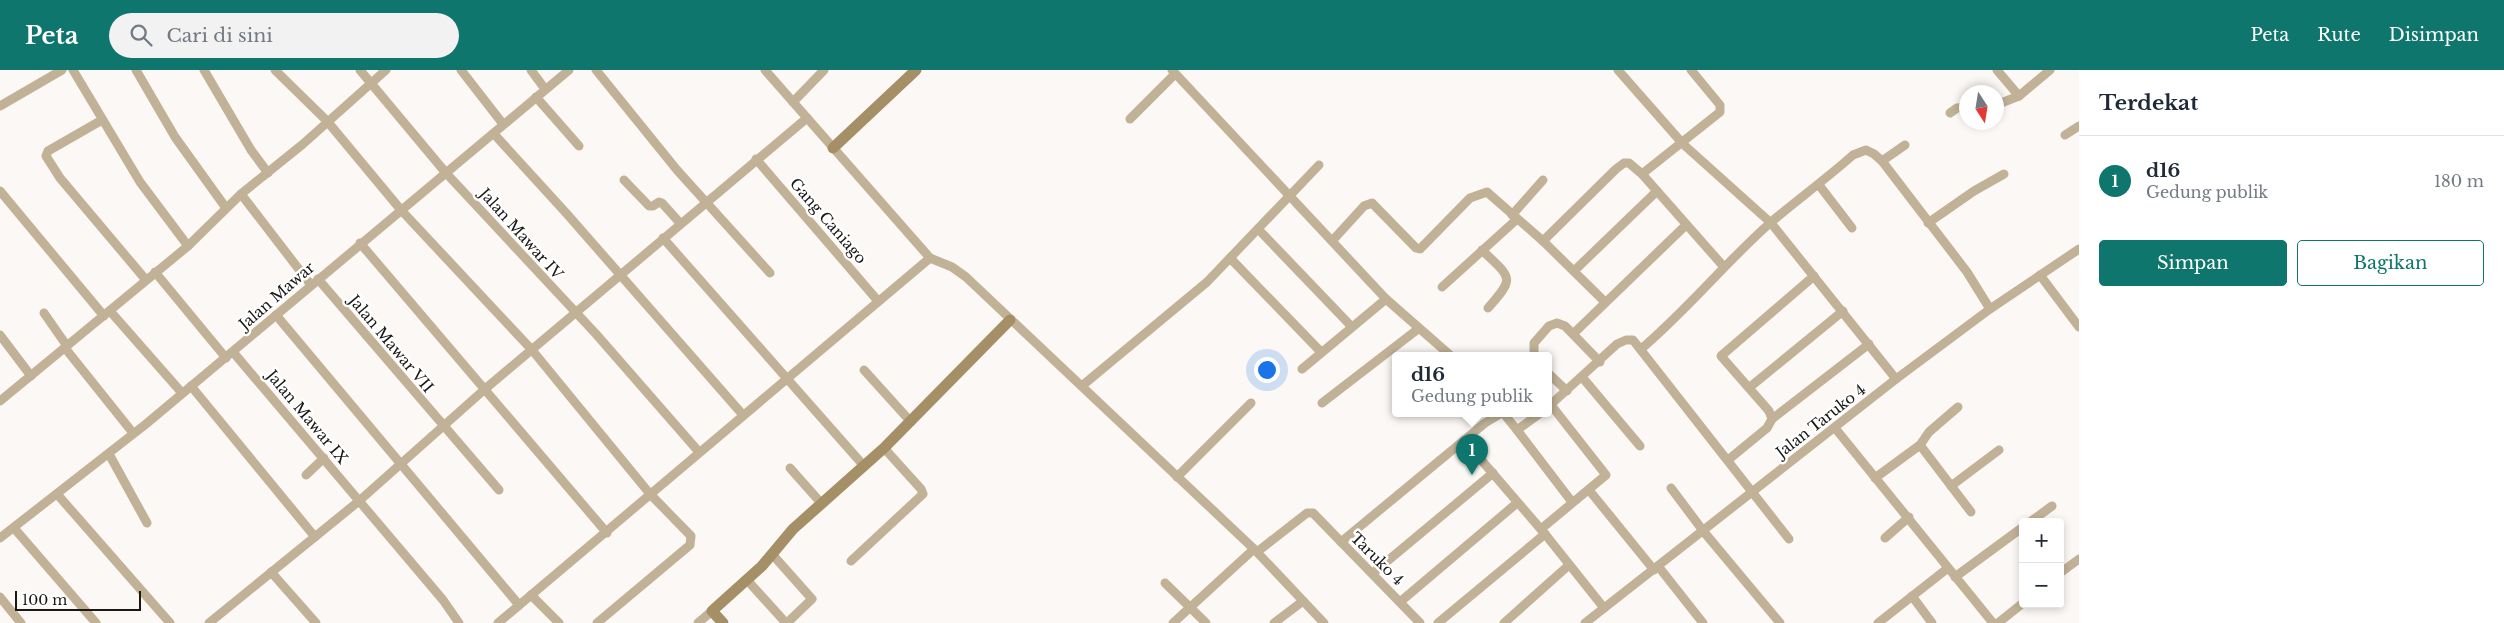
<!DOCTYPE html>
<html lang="id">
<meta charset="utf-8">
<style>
body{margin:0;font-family:"Libre Baskerville",serif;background:#f2f2f3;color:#1f2937}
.controls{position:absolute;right:15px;bottom:15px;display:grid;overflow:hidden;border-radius:5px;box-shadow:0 2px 8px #0003}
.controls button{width:45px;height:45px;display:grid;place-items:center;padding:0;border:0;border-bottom:1px solid #e0e1e3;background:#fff;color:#1f2937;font:25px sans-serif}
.compass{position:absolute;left:1959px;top:15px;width:45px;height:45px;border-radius:50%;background:#fff;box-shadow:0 2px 8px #0003;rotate:168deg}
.scale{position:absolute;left:15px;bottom:12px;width:126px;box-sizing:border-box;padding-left:5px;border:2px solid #191817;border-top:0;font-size:14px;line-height:18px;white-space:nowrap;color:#191817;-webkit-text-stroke:4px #fff;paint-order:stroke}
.you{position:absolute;left:1266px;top:299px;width:18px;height:18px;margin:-12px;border:4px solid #fff;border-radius:50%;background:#1a73e8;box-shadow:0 0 0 8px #1a73e833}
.badge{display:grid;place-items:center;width:32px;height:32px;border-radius:50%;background:#0f766e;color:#fff;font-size:16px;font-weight:700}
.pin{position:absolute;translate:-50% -41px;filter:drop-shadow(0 1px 2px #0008)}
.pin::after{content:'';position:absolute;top:26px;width:18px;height:15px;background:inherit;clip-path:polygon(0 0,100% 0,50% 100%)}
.popup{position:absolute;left:1392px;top:282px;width:160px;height:65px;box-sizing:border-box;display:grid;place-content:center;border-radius:5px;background:#fff;filter:drop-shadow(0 1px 4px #0005);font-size:16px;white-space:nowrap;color:#747a83}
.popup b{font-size:19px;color:#1f2937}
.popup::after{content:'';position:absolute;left:50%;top:100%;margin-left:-10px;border:10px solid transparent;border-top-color:#fff}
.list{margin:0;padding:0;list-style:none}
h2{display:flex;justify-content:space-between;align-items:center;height:65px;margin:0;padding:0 20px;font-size:21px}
h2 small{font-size:16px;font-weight:400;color:#747a83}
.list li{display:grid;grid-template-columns:32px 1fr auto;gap:15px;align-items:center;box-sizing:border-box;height:90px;padding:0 20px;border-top:1px solid #e0e1e3}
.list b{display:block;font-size:19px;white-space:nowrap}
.list p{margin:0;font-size:16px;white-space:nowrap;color:#747a83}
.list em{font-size:16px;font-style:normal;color:#747a83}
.actions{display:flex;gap:10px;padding:15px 20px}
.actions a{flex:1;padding:11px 0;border:1px solid #0f766e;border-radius:5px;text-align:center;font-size:18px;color:#0f766e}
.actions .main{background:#0f766e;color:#fff}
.icon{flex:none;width:28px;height:28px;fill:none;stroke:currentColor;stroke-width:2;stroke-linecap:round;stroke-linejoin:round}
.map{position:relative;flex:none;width:2079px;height:553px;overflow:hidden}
header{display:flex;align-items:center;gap:30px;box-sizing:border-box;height:70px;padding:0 25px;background:#0f766e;color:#fff}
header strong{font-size:24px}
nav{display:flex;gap:28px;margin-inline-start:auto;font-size:18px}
.search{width:350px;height:45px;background:#f2f2f3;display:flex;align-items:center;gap:12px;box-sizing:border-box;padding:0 18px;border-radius:28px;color:#747a83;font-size:19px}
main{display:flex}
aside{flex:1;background:#fff}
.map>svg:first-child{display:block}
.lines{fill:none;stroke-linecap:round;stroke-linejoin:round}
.street{stroke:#c1b297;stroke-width:9}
.secondary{stroke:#a58f67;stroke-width:11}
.labels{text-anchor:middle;stroke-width:5;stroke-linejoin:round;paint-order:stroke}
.street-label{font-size:15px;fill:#191817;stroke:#fff}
</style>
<header>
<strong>Peta</strong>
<div class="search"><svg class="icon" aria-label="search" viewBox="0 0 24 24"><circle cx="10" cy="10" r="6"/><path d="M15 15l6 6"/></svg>Cari di sini</div>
<nav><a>Peta</a><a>Rute</a><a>Disimpan</a></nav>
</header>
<main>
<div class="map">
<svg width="2079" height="553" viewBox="0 0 2079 553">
<rect width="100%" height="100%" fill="#fbf8f5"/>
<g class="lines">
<g class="street">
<polyline points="73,0 140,112 188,176"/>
<polyline points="136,0 175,67 226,138"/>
<polyline points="204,0 251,80 268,103"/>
<polyline points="275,0 327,51 401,140 532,280 650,424 691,466 690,475 597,553"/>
<polyline points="360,0 446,103 596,264 699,382"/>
<polyline points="461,0 503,54"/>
<polyline points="531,0 545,19"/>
<polyline points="596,0 677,100 770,203"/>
<polyline points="765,0 930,188 952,197 966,207 1254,479 1324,553"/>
<polyline points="1172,0 1386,229 1451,286"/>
<polyline points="1618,0 1683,74 1771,153 1896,309"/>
<polyline points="1997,0 2019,26"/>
<polyline points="536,27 579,76"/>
<polyline points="793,32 824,0"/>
<polyline points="1996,35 2019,26 2050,0"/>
<polyline points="0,36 62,0"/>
<polyline points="1950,43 1957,38 1966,37"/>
<polyline points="1130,49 1175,4"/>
<polyline points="102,50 48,81 46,86 60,108 146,210"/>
<polyline points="494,64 567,144 743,345"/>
<polyline points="2065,65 2079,56"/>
<polyline points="756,89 878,231"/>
<polyline points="1882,91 1905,75"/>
<polyline points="1642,104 1720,42 1720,35 1691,0"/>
<polyline points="624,110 649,136 653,136 659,132 662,133 680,153"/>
<polyline points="1819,115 1852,158"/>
<polyline points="0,121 104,246"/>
<polyline points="241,124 311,215"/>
<polyline points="1512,145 1543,110"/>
<polyline points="1928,153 1974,121 2004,104"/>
<polyline points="1258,159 1352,257"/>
<polyline points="663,168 864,396"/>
<polyline points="1333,170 1364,136 1372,133 1416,178 1420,179 1470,128 1487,122 1543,171 1605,232"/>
<polyline points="1543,171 1616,99 1624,93 1629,93 1642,104 1724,197"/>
<polyline points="360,173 607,463"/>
<path d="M1482 180C1510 208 1517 206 1488 238"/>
<polyline points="1230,188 1321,282"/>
<polyline points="1574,201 1657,121"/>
<polyline points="155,202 226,288"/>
<polyline points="2040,205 2079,257"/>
<polyline points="318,209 499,420"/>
<polyline points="1442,217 1516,150"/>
<polyline points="110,241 182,323"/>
<polyline points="44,243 67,276"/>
<polyline points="276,245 519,535"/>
<polyline points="1573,264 1686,155"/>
<polyline points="0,265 31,306"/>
<polyline points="65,278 133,363"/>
<path d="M1641 279C1687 240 1725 193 1770 153 1797 130 1826 109 1853 85L1866 80 1874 84 1882 91 1967 202 1990 239"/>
<polyline points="233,282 443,530 459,553"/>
<polyline points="1534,286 1534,273 1549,256 1557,253 1565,256 1600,292"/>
<polyline points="1302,299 1386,229"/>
<polyline points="864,300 911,352"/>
<polyline points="1548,303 1567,321"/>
<polyline points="1582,307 1640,376"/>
<polyline points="1083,315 1207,212 1319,95"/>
<polyline points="191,316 315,467"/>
<polyline points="1750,317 1843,241"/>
<polyline points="0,331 188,176 241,124 303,74 386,0"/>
<polyline points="1322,333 1418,259"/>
<polyline points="1548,337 1617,274 1626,270 1633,270 1789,469"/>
<polyline points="1504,344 1517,360 1539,344"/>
<polyline points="1772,349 1869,274"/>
<polyline points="1835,358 1993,553"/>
<polyline points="1517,360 1572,432"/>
<polyline points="1464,370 1545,464 1604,538"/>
<polyline points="1920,375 1971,442"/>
<polyline points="109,384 147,453"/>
<polyline points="1728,390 1767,358 1772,349 1769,341 1721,286 1814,206"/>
<polyline points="790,398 821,433"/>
<polyline points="306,405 324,388"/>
<polyline points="1177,407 1251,333"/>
<polyline points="1875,408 1920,375 1929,362 1958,337"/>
<polyline points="1951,416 1999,380"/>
<polyline points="1671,418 1704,462 1780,553"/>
<polyline points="1589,420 1654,500"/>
<polyline points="57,424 170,553"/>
<polyline points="2030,452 2052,436"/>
<polyline points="14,458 96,553"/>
<polyline points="1541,459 1606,405 1551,335"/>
<polyline points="0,468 146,354 569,0"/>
<polyline points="1885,468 1909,447"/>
<polyline points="1341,472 1485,353 1500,344"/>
<polyline points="1257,482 1307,443 1313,443 1420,553"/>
<polyline points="772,484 812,529 787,553"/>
<polyline points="851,491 923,424 921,419 884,378"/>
<polyline points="1658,496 1703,553"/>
<polyline points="271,502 316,553"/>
<polyline points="1373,503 1493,403"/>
<polyline points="2060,503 2079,489"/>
<polyline points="1955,507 2023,457"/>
<polyline points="747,510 786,553"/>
<polyline points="1165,513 1206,553"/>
<polyline points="531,525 559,553"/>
<polyline points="1912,526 1932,553"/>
<polyline points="0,527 21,553"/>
<polyline points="1400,532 1517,433"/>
<polyline points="209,553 359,431 485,319 807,48"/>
<polyline points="498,553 930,188"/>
<polyline points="698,553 712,541"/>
<polyline points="1173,553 1254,479"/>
<polyline points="1274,553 1303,531"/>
<polyline points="1438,553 1545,464"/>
<polyline points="1504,553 1569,495"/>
<polyline points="1585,553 1896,309 1990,239 2079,179"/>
<polyline points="1878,553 1948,498"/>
<polyline points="1998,553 2023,533"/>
</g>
<g class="secondary">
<polyline points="833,78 916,0"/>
<polyline points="723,553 712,541 762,496 793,459 884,378 1010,250"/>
</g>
</g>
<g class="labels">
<g class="street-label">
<text transform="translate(828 151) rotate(49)" y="5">Gang Caniago</text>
<text transform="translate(521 164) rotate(48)" y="5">Jalan Mawar IV</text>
<text transform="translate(277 226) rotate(-41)" y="5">Jalan Mawar</text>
<text transform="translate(391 274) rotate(50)" y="5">Jalan Mawar VII</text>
<text transform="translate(307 347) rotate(50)" y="5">Jalan Mawar IX</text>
<text transform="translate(1821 351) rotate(-38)" y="5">Jalan Taruko 4</text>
<text transform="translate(1377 489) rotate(45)" y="5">Taruko 4</text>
</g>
</g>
</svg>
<div class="controls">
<button>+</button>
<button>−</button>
</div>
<svg class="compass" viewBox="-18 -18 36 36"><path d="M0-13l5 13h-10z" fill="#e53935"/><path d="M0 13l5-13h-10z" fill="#747a83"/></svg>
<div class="scale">100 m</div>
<div class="you"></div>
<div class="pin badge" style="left:1472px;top:405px">1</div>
<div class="popup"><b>d16</b>Gedung publik</div>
</div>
<aside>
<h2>Terdekat<small></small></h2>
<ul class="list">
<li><span class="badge">1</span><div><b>d16</b><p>Gedung publik</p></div><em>180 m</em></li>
</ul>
<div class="actions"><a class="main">Simpan</a><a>Bagikan</a></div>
</aside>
</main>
